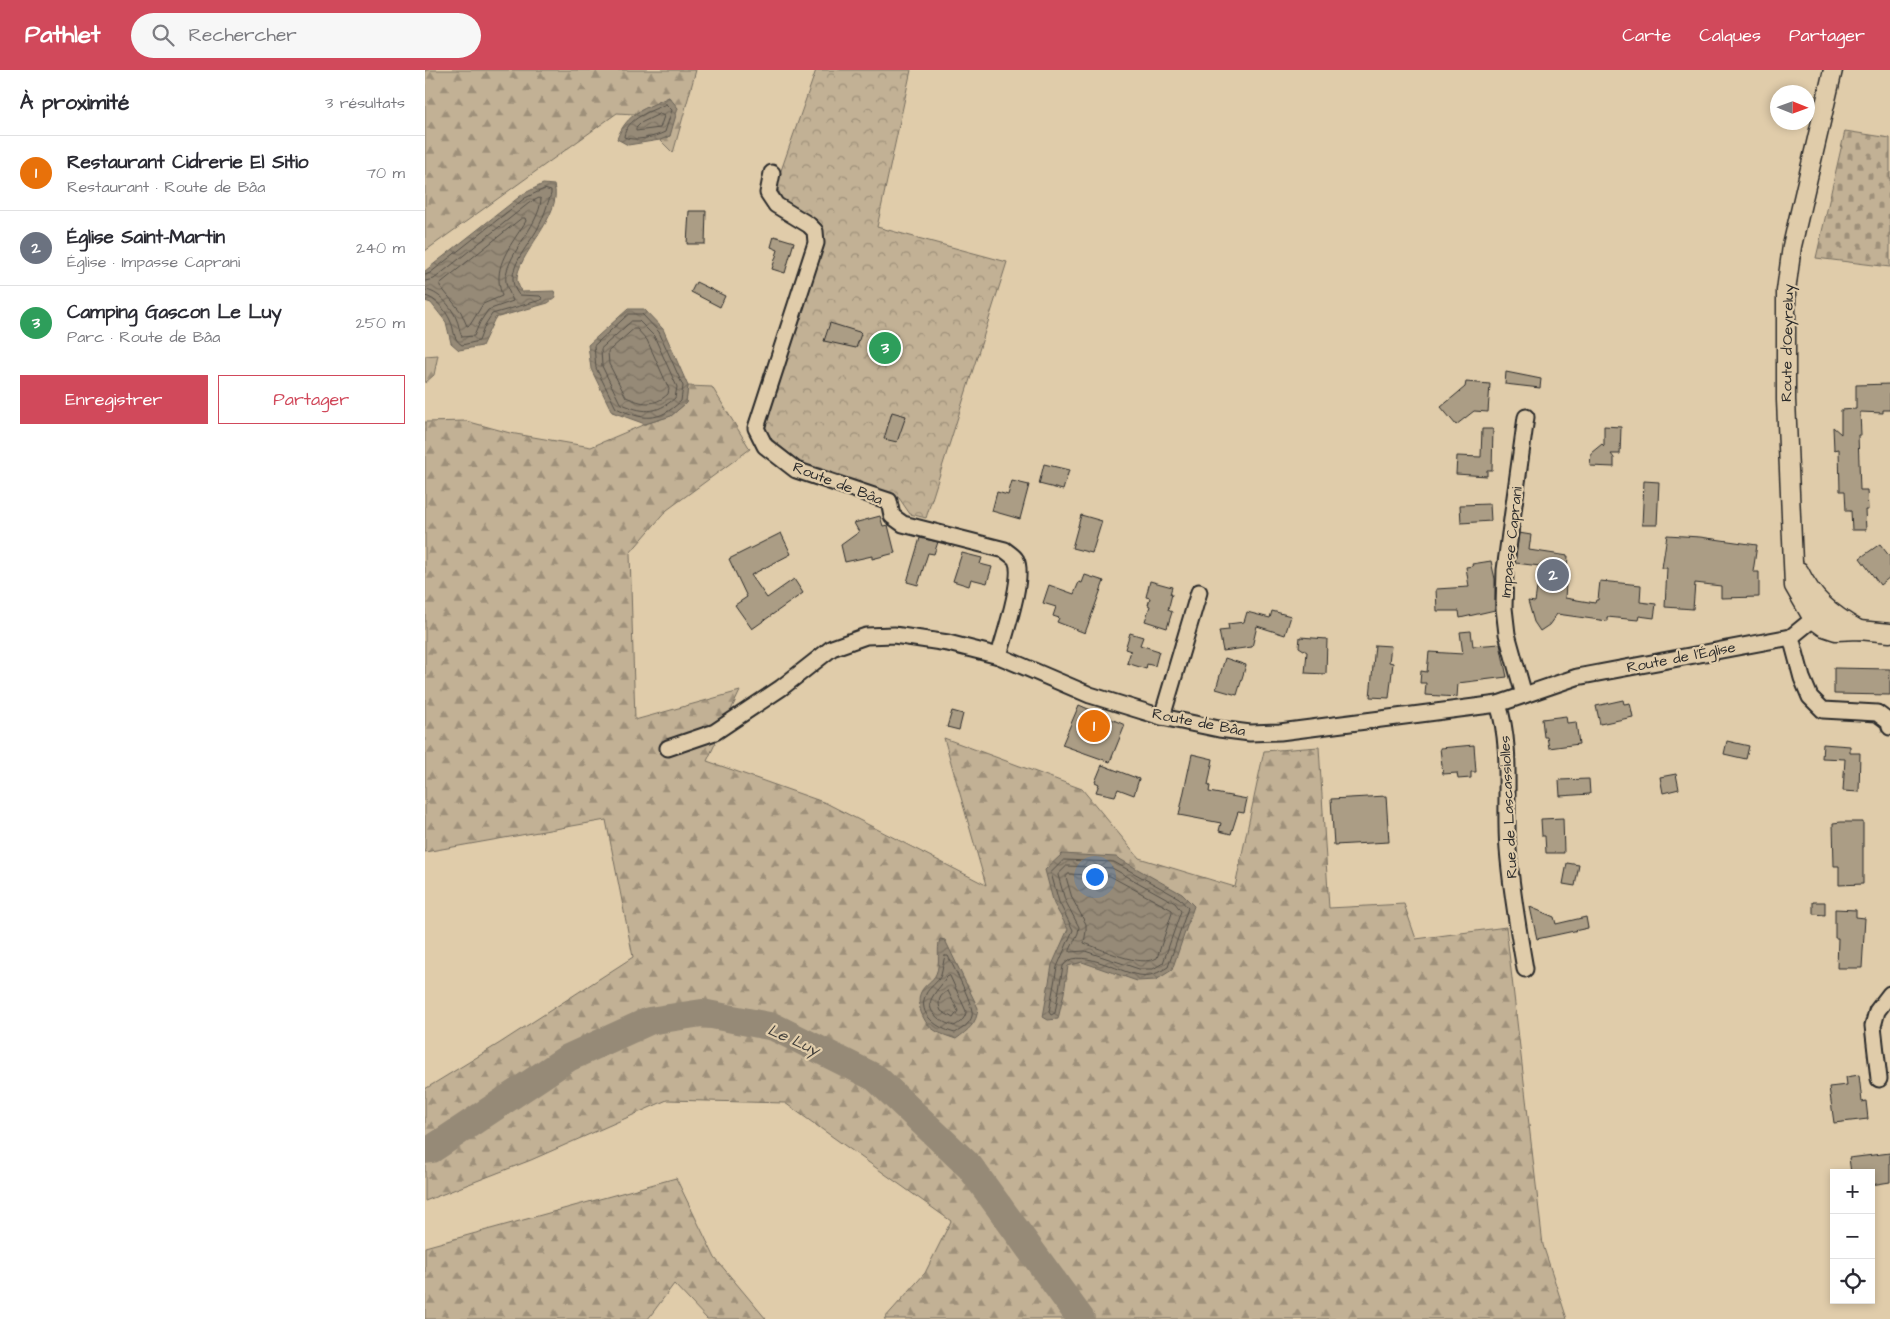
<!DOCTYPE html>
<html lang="fr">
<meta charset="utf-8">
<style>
body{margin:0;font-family:"Architects Daughter",sans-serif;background:#f7f7f7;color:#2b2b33}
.controls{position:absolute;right:15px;bottom:15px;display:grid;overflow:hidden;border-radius:0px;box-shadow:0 2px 8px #0003}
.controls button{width:45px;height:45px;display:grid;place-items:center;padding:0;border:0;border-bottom:1px solid #e1e1e2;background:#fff;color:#2b2b33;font:25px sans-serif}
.compass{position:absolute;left:1345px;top:15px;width:45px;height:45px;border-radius:50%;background:#fff;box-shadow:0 2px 8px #0003;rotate:91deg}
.you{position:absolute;left:669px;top:806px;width:18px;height:18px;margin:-12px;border:4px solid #fff;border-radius:50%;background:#1a73e8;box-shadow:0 0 0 8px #1a73e833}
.badge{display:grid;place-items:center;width:32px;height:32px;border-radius:50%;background:#d1495b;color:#fff;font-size:16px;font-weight:700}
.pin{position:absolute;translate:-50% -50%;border:2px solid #fff;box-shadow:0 1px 5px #0006}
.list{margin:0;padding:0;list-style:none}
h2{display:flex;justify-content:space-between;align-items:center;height:65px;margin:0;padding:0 20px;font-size:21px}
h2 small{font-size:16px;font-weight:400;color:#7c7c81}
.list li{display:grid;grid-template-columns:32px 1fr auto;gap:15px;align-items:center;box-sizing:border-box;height:75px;padding:0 20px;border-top:1px solid #e1e1e2}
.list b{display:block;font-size:19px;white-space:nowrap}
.list p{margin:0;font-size:16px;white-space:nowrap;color:#7c7c81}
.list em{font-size:16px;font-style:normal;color:#7c7c81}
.actions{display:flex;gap:10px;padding:15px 20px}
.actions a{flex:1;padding:11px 0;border:1px solid #d1495b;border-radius:0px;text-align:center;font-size:18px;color:#d1495b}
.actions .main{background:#d1495b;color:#fff}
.icon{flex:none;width:28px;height:28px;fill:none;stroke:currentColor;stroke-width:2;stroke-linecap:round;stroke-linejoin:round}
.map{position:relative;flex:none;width:1465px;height:1249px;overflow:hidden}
header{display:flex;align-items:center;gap:30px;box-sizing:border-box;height:70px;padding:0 25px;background:#d1495b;color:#fff}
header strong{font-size:24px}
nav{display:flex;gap:28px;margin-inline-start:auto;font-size:18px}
.search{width:350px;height:45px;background:#f7f7f7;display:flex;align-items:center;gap:12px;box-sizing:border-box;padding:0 18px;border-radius:28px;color:#7c7c81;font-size:19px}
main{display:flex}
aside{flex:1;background:#fff}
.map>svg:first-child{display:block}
.forest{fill:url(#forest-firs);stroke:#766e60}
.cemetery{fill:url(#cemetery-stones);stroke:#766e60}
.park{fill:url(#park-crowns);stroke:#766e60}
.water{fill:url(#water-waves);stroke:#6b6459}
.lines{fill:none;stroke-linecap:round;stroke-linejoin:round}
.shore{stroke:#565149;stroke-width:1}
.river{stroke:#968a77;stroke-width:28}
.building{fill:#ab9d85;stroke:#2b2b2b}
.minor-casing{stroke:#2b2b2b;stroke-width:19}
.tertiary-casing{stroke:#2b2b2b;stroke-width:21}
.minor{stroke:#e0ccaa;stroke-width:15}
.tertiary{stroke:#e0ccaa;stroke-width:18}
.labels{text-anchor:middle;stroke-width:4.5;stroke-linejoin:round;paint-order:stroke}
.street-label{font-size:15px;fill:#2b2b2b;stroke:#e0ccaa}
.water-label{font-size:16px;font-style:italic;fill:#403e3a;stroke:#e0ccaa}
</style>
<header>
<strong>Pathlet</strong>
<div class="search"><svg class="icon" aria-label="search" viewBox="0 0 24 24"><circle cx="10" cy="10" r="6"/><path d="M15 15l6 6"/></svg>Rechercher</div>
<nav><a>Carte</a><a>Calques</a><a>Partager</a></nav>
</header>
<main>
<aside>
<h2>À proximité<small>3 résultats</small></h2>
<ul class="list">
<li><span class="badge" style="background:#e8710a">1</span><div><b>Restaurant Cidrerie El Sitio</b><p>Restaurant · Route de Bâa</p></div><em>70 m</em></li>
<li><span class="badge" style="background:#6b7280">2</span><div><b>Église Saint-Martin</b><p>Église · Impasse Caprani</p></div><em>240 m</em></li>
<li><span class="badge" style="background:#2e9e5b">3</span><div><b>Camping Gascon Le Luy</b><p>Parc · Route de Bâa</p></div><em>250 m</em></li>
</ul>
<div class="actions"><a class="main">Enregistrer</a><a>Partager</a></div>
</aside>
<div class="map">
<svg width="1465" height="1249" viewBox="0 0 1465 1249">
<defs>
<pattern id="forest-firs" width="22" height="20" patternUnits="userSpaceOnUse" patternTransform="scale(1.25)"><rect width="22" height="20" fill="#c2b195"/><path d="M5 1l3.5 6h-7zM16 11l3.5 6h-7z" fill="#9e907a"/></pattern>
<pattern id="cemetery-stones" width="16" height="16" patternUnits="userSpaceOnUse" patternTransform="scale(1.25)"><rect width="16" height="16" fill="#c2b195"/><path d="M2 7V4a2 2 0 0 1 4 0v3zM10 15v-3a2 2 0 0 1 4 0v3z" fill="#9e907a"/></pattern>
<pattern id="park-crowns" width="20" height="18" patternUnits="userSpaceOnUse" patternTransform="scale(1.25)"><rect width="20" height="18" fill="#c2b195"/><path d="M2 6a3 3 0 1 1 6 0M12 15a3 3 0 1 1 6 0" fill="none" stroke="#9e907a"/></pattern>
<pattern id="water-waves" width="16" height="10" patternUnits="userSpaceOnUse" patternTransform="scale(1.25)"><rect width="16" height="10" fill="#968a77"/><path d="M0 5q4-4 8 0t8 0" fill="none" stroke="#7b7162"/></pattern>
</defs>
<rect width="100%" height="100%" fill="#e0ccaa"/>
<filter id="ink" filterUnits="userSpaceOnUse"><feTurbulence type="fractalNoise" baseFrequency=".02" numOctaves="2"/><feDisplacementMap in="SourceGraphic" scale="10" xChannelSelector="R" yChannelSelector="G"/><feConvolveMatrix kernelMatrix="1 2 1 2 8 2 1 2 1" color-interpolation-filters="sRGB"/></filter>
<g filter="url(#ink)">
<g class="forest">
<polygon points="0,0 271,0 248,83 235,70 245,66 244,27 209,44 192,43 0,181"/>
<polygon points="13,285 9,305 0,313 0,286"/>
<polygon points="263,316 287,317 325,379 242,440 205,483 210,650 315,621 282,691 401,733 561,815 519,668 657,719 714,788 810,817 839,681 894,677 904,838 979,834 991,869 1081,857 1118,1175 1142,1249 459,1249 500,1203 526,1151 360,1033 242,1030 106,1090 0,1131 0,1019 75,973 208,887 181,750 0,782 0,352 41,351 85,363 166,377 220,354 246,346 261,333"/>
<polygon points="251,1108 290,1188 341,1249 282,1249 249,1214 223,1249 0,1249 0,1177"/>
</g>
<polygon class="cemetery" points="1420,61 1465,68 1465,197 1391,188"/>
<polygon class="park" points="391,0 486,0 452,157 582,192 501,448 485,444 474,428 379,395 339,363 398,167 391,153 359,133 351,115"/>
<g class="water">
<path d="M244 27 253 38 245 66 235 70 203 75 192 69C202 42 220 39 244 27Z"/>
<path d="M118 114 129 115C139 145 90 186 92 211 93 214 95 218 96 222L129 221 131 227 123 233 70 248 57 276 34 280 26 273 21 252 6 233 0 231V201L98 124Z"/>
<polygon points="203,239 219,239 238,259 263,316 261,333 246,346 220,354 187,342 166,299 163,275"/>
<polygon points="637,784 691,787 757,824 769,836 747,900 731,910 712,911 657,892 643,896 639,923 633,949 623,950 618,947 627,895 643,859 629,834 620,800"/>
<path d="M515 869 520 870 553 938C552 954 543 960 531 969 514 963 503 961 496 942 494 936 493 928 496 922 499 915 508 911 511 904 516 893 511 880 515 869Z"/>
</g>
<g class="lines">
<g class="shore">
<path d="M241 34 247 40 240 62C230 67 209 72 199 67 201 48 227 41 241 34Z"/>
<polygon points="235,44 239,46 235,58 211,61 211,58 216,53"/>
<path d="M97 148H100L101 151C90 169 73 189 74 210 74 216 76 221 77 226L58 234 45 255 42 256 36 242 15 216V214Z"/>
<path d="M0 205 5 203 100 128 119 119 126 121V124C122 135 119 147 113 158 103 177 76 203 94 225L115 226 117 228 116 230 67 244 60 255 54 271 37 275C27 269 30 259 25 250 21 241 11 228 0 226"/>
<path d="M0 211 9 209 104 133 114 128 116 129C115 156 77 188 81 213 82 219 86 225 88 231L63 240 55 252 49 266 37 267C34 261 34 254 31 248 26 236 13 221 0 220"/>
<path d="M204 244H217L234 262 258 316 256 331C233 353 218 350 191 338L171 298 169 276Z"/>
<path d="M207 251H214L229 266 252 317 250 328C231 345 217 343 195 333L177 296 176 279Z"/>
<path d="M209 259H212L222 270 244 319 243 324C229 337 217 334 201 327L184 294 183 282Z"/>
<path d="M639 790 689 792 754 828 763 838 743 897C733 903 725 907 714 905 695 903 651 875 638 896L630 943 626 945 624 942 632 897 648 860 634 832 626 803Z"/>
<polygon points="642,796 687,798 750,833 756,841 738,893 728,899 714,899 660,881 645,882 645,880 653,863 654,857 640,830 633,805"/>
<path d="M644 804 685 806 747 840V843L732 888C715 898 677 879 659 873L661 861V854L647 828 641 807Z"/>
<path d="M520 886H523C528 896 550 937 547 946 545 954 537 959 530 963 514 959 491 945 501 924 504 917 513 913 516 905 518 899 518 891 520 886Z"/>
<path d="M525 906 541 941C541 948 535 953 529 956 517 953 498 941 508 926 512 919 518 914 522 907Z"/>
<path d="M523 921 533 941 528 948 516 941C512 932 514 925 523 921Z"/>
</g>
<polyline class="river" points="0,1080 7,1079 143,988 224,951 277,943 349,957 451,1008 545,1097 656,1249"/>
</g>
<g class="building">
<polygon points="264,141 281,141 280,174 262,174"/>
<polygon points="349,166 369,172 360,203 347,199 353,180 346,177"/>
<polygon points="271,212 300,226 295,237 266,222"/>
<polygon points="405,253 434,262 436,264 431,278 399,271"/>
<polygon points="1081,302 1116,309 1115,318 1080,314"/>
<polygon points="1041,312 1065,314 1063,342 1049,341 1031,355 1016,337 1040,317"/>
<polygon points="1465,314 1465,340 1458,340 1458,343 1435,342 1436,365 1433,365 1435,420 1442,420 1443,440 1440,440 1441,460 1427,460 1426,441 1421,441 1420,421 1415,421 1414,379 1409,380 1408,357 1416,364 1416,340 1431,339 1431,315"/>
<polygon points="467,342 481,346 472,372 459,369"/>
<polygon points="1179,356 1196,357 1195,384 1186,384 1189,388 1189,397 1165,396 1166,383 1177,374 1179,376"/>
<polygon points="1057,359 1068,359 1067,400 1062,400 1062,406 1031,404 1032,386 1056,387"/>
<polygon points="619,394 644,400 638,420 614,414"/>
<polygon points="587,411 604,415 595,449 567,441 572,422 583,425"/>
<polygon points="1219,411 1234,412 1232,455 1217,455"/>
<polygon points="1065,434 1066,451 1036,453 1035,435"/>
<polygon points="656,445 677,451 667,483 647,478"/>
<polygon points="455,446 458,456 463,455 470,483 447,489 447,486 420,492 416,475 434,462 429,453"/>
<polygon points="356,463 366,484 326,505 342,528 369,509 378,523 327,559 310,535 322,527 304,489"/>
<polygon points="1094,463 1106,465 1104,480 1143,486 1140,528 1170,533 1171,530 1173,530 1175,511 1216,515 1215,532 1231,534 1229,548 1214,546 1213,550 1182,547 1182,551 1132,544 1124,555 1115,561 1109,552 1103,531 1110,532 1115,496 1090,493"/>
<polygon points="1242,465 1275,467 1332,475 1328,502 1334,502 1334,527 1296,528 1296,516 1270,513 1268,539 1240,537 1242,498 1237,498"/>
<polygon points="495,468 513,472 509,484 503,483 493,515 482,512"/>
<polygon points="1455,474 1465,487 1465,507 1455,515 1435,488"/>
<polygon points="537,483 557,488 555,494 567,497 562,513 546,509 544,516 528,511"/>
<polygon points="1066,491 1070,509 1070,540 1035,548 1034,541 1012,541 1011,519 1044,517 1041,497 1048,496 1047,494"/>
<polygon points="660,505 679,511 660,563 632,552 634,548 628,546 631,537 618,533 624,515 649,524 654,512 657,513"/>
<polygon points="725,511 747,517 745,524 747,524 743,540 747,542 742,558 720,551 725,536 723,535 725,528 721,527"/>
<polygon points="847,541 866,546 860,565 832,556 827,577 798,581 794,561 804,560 803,554 819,552 822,542 845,548"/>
<polygon points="1046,561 1048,576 1075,574 1082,607 1033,613 1032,627 1000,625 1001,613 995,613 996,601 1002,602 1004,582 1038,584 1035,562"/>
<polygon points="705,563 718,567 715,575 734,581 730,596 722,594 721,599 702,593 706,581 700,579"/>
<polygon points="875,567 902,569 901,604 880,603 882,582 874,577"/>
<polygon points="950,575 966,576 964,592 968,593 964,628 945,627"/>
<polygon points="800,588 821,595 812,625 791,619"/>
<polygon points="1409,598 1465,599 1465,625 1409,624"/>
<polygon points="1198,630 1199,634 1205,633 1208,647 1175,654 1171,636"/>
<polygon points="654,635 700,655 685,692 637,675"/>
<polygon points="527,641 538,644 534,660 522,657"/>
<polygon points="1141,646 1142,653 1151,652 1154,674 1124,678 1122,667 1119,667 1117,649"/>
<polygon points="1302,671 1324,676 1321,689 1299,684"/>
<polygon points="1398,674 1425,676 1425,683 1435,683 1434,722 1418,721 1420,689 1397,688"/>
<polygon points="1049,675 1051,702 1046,702 1046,708 1033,709 1032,703 1018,704 1015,678"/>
<polygon points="767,684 788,689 783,715 785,716 784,722 822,729 819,743 813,742 806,764 794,761 796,753 754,745"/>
<polygon points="677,695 714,709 709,725 693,719 690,726 671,722 674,714 670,712"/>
<polygon points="1251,704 1254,719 1238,723 1235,707"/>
<polygon points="1164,709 1165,724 1135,726 1134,710"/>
<polygon points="961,726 964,772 909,775 906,729"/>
<polygon points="1138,748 1139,783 1121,783 1120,766 1117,766 1116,749"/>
<polygon points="1416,752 1438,752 1438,814 1414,815 1414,796 1409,796 1408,753"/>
<polygon points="1142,793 1154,795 1150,816 1138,814"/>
<polygon points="1388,832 1400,832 1400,845 1388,844"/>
<polygon points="1105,837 1129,847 1131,854 1161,847 1163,858 1112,869"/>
<polygon points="1410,839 1431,840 1431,847 1440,848 1437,898 1412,898 1413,868 1410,868"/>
<polygon points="1434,1005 1437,1032 1441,1031 1443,1049 1409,1053 1404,1017 1422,1015 1421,1007"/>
<polygon points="1465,1083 1465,1112 1446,1115 1446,1103 1426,1103 1424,1088"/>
</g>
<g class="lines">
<defs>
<g id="minor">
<path d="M347 103 343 123 351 135 384 155 390 161 391 173 331 358 340 376 371 400 464 431 467 446 478 454 580 480C583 483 589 486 591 490 600 507 579 566 574 586"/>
<polyline points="1366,567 1377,608 1385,627 1398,640 1452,643 1464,652 1465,657"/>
<polyline points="1099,625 1082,564 1079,538 1080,500 1101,347"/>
<path d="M1073 634C1088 679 1079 732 1083 779 1086 819 1093 859 1100 899"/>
<polyline points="737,647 774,522"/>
<polyline points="243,678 290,662 356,618 407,578 441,566 469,565 523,573 574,586 665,625 737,647 794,659 825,663 855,662 1073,634 1152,607 1366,567 1388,549"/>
<polyline points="1454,1009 1448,956 1452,941 1465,924"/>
</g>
<g id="tertiary">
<polyline points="1408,0 1367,176 1361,221 1361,330 1369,516 1388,549 1399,557 1411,561 1434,560 1465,563"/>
<path d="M1374 501C1388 530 1406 544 1434 560"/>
</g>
</defs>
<use href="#minor" class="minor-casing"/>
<use href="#tertiary" class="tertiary-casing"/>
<use href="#minor" class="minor"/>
<use href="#tertiary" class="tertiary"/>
</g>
</g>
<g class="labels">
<g class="street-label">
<text transform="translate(1362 273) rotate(-89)" y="5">Route d'Oeyreluy</text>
<text transform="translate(413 413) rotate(21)" y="5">Route de Bâa</text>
<text transform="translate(1086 472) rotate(-84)" y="5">Impasse Caprani</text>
<text transform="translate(1256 587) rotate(-11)" y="5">Route de l'Église</text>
<text transform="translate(774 652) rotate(11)" y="5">Route de Bâa</text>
<text transform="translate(1083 737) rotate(-93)" y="5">Rue de Lascassiolles</text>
</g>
<g class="water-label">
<text transform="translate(369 969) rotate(24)" y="6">Le Luy</text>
</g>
</g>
</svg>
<div class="controls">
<button>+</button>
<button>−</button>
<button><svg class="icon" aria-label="locate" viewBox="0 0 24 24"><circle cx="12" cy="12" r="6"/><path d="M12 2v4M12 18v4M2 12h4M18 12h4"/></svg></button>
</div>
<svg class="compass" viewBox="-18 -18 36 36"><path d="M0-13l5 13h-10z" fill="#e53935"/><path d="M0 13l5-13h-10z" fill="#7c7c81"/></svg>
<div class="you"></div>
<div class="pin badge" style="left:669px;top:656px;background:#e8710a">1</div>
<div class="pin badge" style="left:1128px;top:505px;background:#6b7280">2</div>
<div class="pin badge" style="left:460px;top:278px;background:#2e9e5b">3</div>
</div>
</main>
